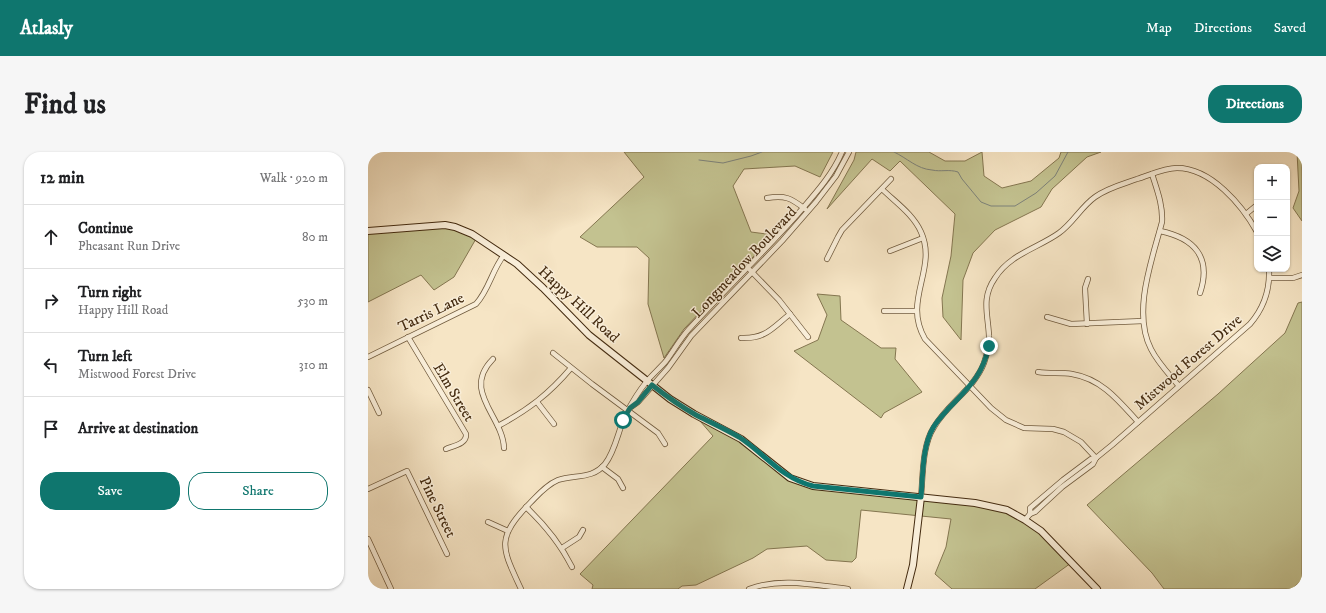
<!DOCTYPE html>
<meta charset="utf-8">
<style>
body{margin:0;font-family:"IM FELL DW Pica",serif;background:#f6f6f6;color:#202124}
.controls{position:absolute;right:12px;top:12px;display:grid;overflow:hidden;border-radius:8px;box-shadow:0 1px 3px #0004}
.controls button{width:36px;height:36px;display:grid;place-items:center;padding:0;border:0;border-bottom:1px solid #e0e0e0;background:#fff;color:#202124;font:20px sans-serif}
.stop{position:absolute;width:12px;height:12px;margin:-9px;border:3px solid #0f766e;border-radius:50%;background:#fff}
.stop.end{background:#0f766e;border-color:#fff;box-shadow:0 1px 4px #0008}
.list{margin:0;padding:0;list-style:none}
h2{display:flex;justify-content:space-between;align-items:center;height:52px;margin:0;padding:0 16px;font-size:17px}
h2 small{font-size:13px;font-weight:400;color:#757577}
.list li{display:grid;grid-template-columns:26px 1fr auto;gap:12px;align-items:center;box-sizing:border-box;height:64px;padding:0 16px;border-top:1px solid #e0e0e0}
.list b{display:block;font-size:15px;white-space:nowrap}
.list p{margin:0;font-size:13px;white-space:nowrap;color:#757577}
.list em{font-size:13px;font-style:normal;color:#757577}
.actions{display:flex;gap:8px;padding:12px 16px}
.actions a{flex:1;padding:9px 0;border:1px solid #0f766e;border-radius:16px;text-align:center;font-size:14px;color:#0f766e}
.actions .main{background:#0f766e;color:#fff}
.icon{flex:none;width:22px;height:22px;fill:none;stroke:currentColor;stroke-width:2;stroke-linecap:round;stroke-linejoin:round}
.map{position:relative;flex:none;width:934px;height:437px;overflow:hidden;border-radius:16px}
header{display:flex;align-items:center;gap:24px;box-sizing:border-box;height:56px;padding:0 20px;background:#0f766e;color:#fff}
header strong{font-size:19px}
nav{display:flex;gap:22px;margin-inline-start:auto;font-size:14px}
.intro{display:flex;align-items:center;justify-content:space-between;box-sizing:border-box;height:96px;padding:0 24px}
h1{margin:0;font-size:28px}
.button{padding:10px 18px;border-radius:16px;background:#0f766e;color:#fff;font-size:14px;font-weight:700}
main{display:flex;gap:24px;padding:0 24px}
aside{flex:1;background:#fff;border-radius:16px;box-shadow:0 1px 3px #0004}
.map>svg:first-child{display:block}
.green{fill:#c3c290;stroke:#847650}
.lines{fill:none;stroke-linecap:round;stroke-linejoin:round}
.stream{stroke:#7d827a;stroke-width:1}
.street-casing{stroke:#705a3d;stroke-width:6}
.secondary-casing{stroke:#442b10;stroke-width:8}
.street{stroke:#f9eed9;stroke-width:4.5}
.secondary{stroke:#f9eed9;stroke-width:6}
.route{stroke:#0f766e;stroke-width:5}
.labels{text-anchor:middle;stroke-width:3;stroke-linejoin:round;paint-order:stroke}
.street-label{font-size:15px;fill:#442b10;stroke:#f9eed9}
</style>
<header>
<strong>Atlasly</strong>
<nav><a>Map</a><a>Directions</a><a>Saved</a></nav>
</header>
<div class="intro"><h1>Find us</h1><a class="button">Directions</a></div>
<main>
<aside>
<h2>12 min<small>Walk · 920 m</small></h2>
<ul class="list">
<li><svg class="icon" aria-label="ahead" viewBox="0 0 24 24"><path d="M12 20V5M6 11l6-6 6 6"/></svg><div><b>Continue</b><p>Pheasant Run Drive</p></div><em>80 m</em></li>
<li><svg class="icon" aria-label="right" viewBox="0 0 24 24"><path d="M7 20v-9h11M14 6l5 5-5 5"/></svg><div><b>Turn right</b><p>Happy Hill Road</p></div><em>530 m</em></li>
<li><svg class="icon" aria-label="left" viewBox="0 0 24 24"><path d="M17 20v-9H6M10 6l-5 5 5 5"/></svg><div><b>Turn left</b><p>Mistwood Forest Drive</p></div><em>310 m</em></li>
<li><svg class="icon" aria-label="arrive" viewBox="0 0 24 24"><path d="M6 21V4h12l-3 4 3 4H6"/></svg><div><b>Arrive at destination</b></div></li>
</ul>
<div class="actions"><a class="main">Save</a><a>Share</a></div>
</aside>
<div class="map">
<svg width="934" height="437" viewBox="0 0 934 437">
<rect width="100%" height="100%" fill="#f6e5c5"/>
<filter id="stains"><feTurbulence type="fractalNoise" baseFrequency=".005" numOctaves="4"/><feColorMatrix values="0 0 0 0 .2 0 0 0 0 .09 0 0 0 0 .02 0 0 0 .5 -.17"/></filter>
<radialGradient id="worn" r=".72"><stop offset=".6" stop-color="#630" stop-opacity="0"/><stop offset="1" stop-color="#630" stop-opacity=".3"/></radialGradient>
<g class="green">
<polygon points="256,0 465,0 452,25 427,14 376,17 365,34 383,80 406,83 316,177 296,206 280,152 281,106 269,95 229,95 212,85 276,25"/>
<polygon points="488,0 561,0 577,9 597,9 614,0 616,24 634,36 663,29 691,6 693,0 733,0 719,5 684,37 673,55 627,78 605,101 595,128 593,188 575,165 574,146 583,104 587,62 532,9 522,19 504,7 459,57 486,8"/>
<polygon points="929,0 934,0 934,69 925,56 931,39"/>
<polygon points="73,73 109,85 86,125 66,138 53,123 0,150 0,79"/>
<polygon points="449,142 472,144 473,168 513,196 528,196 527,207 554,240 516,261 513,266 426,199 450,188 459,163"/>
<polygon points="934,150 934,428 924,437 796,437 784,421 719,353 850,242 917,181 930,151"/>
<polygon points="326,262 350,274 430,330 614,352 657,368 703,411 667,437 584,437 567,422 578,395 583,367 493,358 488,406 484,410 458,408 439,394 399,397 385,406 328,433 314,434 310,437 224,437 225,433 212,422 345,284"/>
</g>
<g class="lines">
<g class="stream">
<path d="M526 0C539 6 549 17 564 18 573 20 581 17 590 20L594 27 613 50 623 54H647L668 41 687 24 700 0"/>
<polyline points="331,8 355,11 383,4 394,0"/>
</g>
<defs>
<g id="street">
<path d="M784 22C789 38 795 53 794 70 784 108 764 160 783 197 790 211 801 222 811 234"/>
<path d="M514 37C527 50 545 62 553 80 570 117 534 148 557 187L623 256 638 268 656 276 685 277 696 280 713 290 728 306"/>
<path d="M399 46C417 43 423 46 437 57"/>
<polyline points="878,62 889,53"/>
<path d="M792 79C826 86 844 105 832 141"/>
<polyline points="522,99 555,86"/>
<polyline points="459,107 470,85 474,78 523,27"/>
<polyline points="382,118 411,148 440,185"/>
<polyline points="902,126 925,126 934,123"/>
<polyline points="516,159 548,159"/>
<polyline points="679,165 703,172 775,169"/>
<polyline points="719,172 717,136 720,127"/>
<path d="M40 185 98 282C99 292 85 294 78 297"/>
<path d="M373 186C398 187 404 176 422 162"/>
<polyline points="185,201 224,232 290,281 297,292"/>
<path d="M0 205 108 152C121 138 124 118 136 103"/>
<path d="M125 207C93 239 135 264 136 296"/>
<path d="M670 220C682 222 693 220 704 222 734 227 751 249 770 270"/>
<polyline points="0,238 11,261"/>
<polyline points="169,250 186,272"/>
<polyline points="263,255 270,250 300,216 323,184 414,89 448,50 468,24 481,0"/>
<path d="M130 274C160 258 181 242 203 216"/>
<polyline points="234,315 250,327 255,336"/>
<polyline points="0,337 39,319 79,402"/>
<path d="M553 345C555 324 554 293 566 275 580 251 606 237 616 211 619 202 622 193 621 184 620 162 613 146 627 126 642 102 670 96 691 81 705 71 713 55 727 45 739 36 755 32 769 27 782 23 796 16 809 16 843 16 874 53 889 80"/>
<path d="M158 355C177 373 192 391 204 415"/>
<polyline points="662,362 662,356 695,328 723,307 728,306"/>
<path d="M657 368 662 362 667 360 694 335 725 312 728 306 744 293 882 172C896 156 902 138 901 117"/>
<polyline points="120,370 140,379"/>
<polyline points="0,387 23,437"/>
<polyline points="194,396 211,385 215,378"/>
<path d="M153 437C134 396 127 387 162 351 170 343 178 333 190 328 206 322 224 328 237 312 248 298 250 278 258 262 264 250 271 239 279 229 285 222 292 216 298 209 306 198 312 187 321 177 356 139 393 103 428 64 445 44 464 24 474 0"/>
<path d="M381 437C413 425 447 433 480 437"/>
</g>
<g id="secondary">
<polyline points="0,79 77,73 87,75 104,82 149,112 175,136 221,183 302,247 326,262 373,287 422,326 445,334 607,351 639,358 657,368 673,379 729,437"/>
<polyline points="539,437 545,413 553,345"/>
</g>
</defs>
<use href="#street" class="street-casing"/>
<use href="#secondary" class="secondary-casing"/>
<use href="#street" class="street"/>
<use href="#secondary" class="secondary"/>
</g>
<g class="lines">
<path class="route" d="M255 268 262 256 270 250 284 233C298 244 312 254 328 263 342 270 357 277 371 285 397 302 413 326 445 334L553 345C555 324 554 295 565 276 569 269 575 263 580 257 601 235 614 225 621 194"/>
</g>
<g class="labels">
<g class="street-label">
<text transform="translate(376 110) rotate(-47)" y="5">Longmeadow Boulevard</text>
<text transform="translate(211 152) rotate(43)" y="5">Happy Hill Road</text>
<text transform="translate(63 160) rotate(-26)" y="5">Tarris Lane</text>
<text transform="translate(820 210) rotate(-41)" y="5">Mistwood Forest Drive</text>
<text transform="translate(86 240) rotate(59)" y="5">Elm Street</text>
<text transform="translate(70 355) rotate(64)" y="5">Pine Street</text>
</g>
</g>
<rect width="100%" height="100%" filter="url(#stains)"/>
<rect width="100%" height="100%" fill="url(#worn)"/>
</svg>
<div class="controls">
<button>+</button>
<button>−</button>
<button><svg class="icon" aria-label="layers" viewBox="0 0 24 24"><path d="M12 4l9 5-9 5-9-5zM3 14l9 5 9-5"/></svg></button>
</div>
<div class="stop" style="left:255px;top:268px"></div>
<div class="stop end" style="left:621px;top:194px"></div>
</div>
</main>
